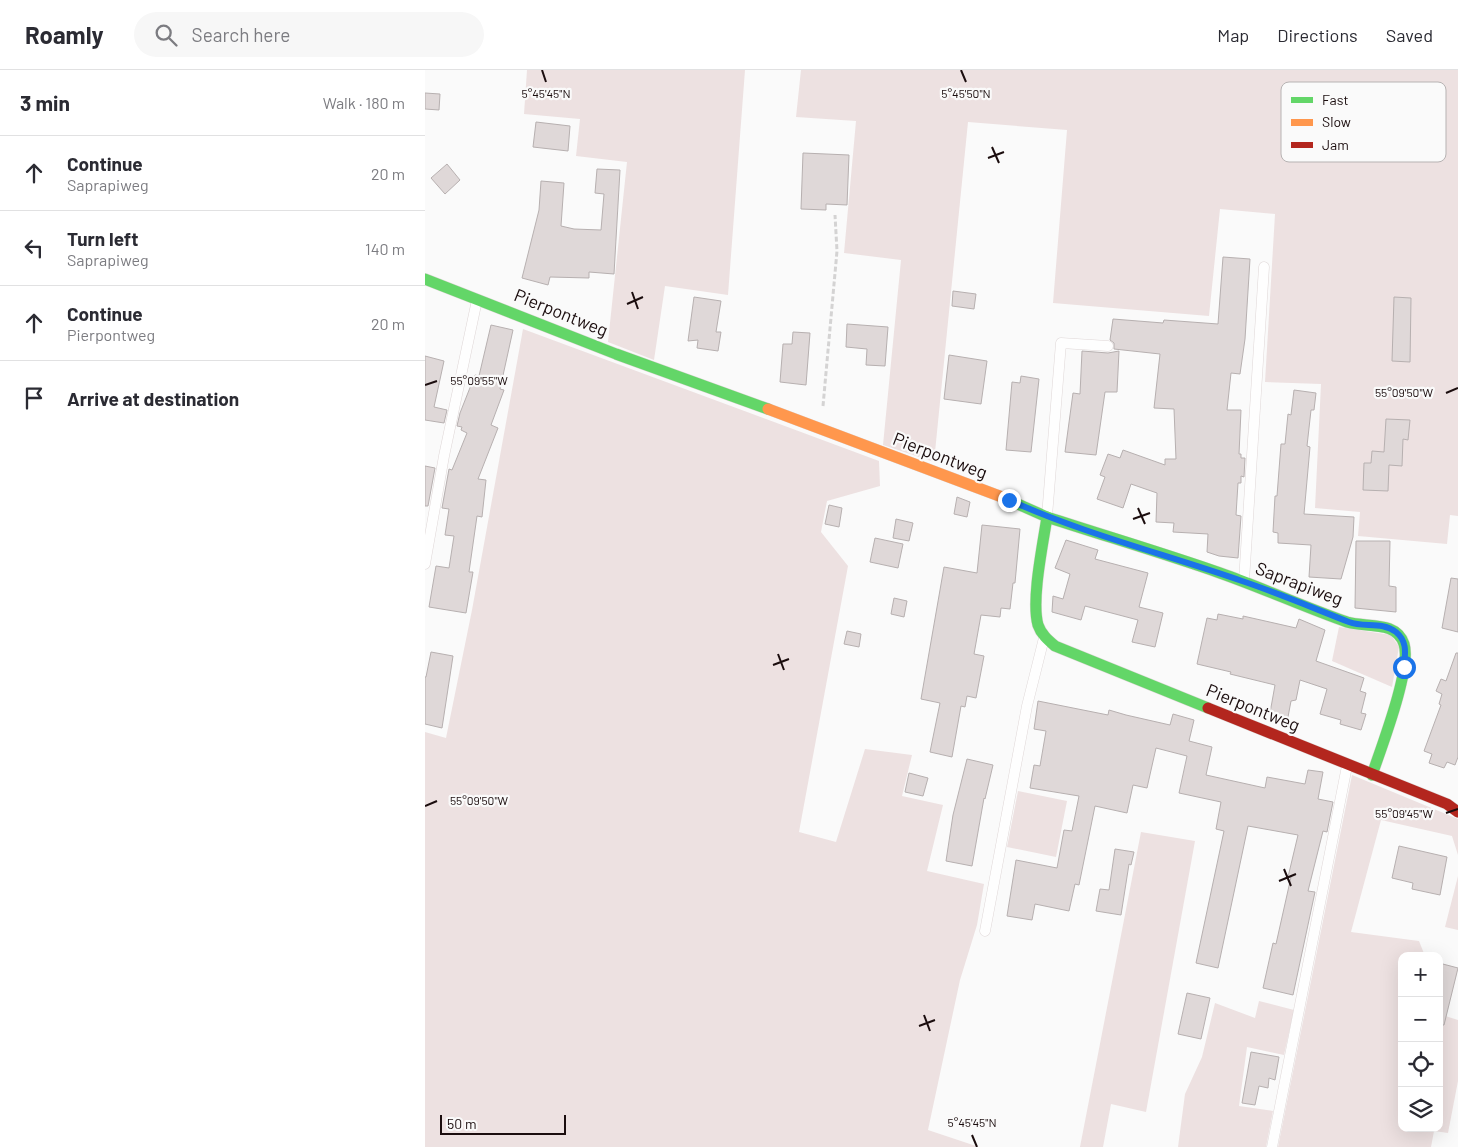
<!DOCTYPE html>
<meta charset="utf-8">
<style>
body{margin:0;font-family:Barlow,sans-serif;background:#f7f7f7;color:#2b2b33}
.controls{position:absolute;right:15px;bottom:15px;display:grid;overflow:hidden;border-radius:10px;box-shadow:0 5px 20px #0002}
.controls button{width:45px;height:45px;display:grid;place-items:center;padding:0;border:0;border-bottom:1px solid #e1e1e2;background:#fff;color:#2b2b33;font:25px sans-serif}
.scale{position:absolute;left:15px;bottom:12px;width:126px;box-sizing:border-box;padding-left:5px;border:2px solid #1b0d0e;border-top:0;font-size:14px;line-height:18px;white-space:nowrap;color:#1b0d0e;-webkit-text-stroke:4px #fafafa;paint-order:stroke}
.stop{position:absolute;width:15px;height:15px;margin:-11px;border:4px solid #1a73e8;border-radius:50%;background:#fff}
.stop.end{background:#1a73e8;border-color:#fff;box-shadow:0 1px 5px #0008}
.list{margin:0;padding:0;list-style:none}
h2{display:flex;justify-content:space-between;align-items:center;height:65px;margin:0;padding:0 20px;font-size:21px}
h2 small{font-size:16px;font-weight:400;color:#7c7c81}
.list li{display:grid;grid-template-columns:32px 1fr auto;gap:15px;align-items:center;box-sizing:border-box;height:75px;padding:0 20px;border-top:1px solid #e1e1e2}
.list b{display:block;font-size:19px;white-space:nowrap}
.list p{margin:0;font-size:16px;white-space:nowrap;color:#7c7c81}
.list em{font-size:16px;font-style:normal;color:#7c7c81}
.icon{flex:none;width:28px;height:28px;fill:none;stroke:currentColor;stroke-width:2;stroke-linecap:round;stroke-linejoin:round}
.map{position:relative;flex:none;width:1033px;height:1077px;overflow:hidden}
header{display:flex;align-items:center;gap:30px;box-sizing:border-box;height:70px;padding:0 25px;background:#fff;border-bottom:1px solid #e1e1e2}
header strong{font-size:24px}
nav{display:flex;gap:28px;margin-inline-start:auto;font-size:18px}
.search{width:350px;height:45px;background:#f7f7f7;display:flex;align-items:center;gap:12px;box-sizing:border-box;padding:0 18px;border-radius:28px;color:#7c7c81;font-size:19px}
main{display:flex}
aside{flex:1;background:#fff}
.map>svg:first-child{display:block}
.green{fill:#ede1e1}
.building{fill:#dfd8d8;stroke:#b7b0b0}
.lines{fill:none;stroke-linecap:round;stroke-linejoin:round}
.lane-casing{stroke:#dfd7d7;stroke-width:11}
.fast-casing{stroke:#dfd7d7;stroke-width:12}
.slow-casing{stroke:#dfd7d7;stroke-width:12}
.jam-casing{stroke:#dfd7d7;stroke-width:12}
.path{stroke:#d4d3d3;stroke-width:3;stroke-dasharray:5 2.5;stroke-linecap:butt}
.lane{stroke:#fefefe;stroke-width:10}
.fast{stroke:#63d668;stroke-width:11}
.slow{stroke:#ff974d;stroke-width:11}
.jam{stroke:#b3261e;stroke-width:11}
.route{stroke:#1a73e8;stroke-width:6}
.ticks{fill:none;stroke:#1b0d0e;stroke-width:2}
.labels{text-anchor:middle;stroke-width:4.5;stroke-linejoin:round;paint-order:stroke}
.street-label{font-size:18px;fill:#1b0d0e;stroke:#fafafa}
.key{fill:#fafafa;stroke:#b7b3b3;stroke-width:1}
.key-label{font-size:14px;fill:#1b0d0e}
.ticks-label{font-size:12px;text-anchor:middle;fill:#1b0d0e;stroke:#fafafa;stroke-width:4.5;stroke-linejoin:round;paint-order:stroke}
</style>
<header>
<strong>Roamly</strong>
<div class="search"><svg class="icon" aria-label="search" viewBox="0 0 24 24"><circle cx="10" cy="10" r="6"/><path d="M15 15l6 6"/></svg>Search here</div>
<nav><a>Map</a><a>Directions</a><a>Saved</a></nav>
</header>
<main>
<aside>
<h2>3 min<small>Walk · 180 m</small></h2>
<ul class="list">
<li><svg class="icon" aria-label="ahead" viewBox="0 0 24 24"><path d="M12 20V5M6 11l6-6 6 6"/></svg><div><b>Continue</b><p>Saprapiweg</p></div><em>20 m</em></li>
<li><svg class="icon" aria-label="left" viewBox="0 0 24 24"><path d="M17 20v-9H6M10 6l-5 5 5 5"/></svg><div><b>Turn left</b><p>Saprapiweg</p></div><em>140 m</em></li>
<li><svg class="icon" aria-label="ahead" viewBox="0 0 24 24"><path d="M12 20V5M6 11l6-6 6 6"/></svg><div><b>Continue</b><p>Pierpontweg</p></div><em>20 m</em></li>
<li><svg class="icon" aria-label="arrive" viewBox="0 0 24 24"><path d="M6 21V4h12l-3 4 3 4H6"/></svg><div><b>Arrive at destination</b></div></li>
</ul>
</aside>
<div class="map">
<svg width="1033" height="1077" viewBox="0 0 1033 1077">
<rect width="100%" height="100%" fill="#fafafa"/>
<g class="green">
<polygon points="102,0 320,0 303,225 240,216 229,290 183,272 202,92 151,86 155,49 99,44"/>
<polygon points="376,0 1033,0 1033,446 1025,445 1022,474 933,466 935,442 890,438 896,314 840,312 850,144 795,139 784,246 628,233 642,60 543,52 509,392 458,375 476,190 419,183 431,51 371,47"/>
<polygon points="98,259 454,391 455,416 402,431 396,462 423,496 374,762 411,772 440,679 487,685 477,726 518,735 502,801 559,814 552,855 535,910 503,1060 554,1077 0,1077 0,662 21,668 47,540"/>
<polygon points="914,557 966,565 974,577 967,617 907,591"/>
<polygon points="927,705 1033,749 1033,785 1027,766 956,750 926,862 994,871 1000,886 977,886 977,1058 1014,1058 1014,944 1033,950 1033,1011 1023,1063 1009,1061 1006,1077 853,1077"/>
<polygon points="593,721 642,731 631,787 582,777"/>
<polygon points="716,762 770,771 721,1042 686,1034 678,1077 655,1077"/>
<polygon points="1033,806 1033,860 1020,857"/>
<polygon points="834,931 869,940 859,985 822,977 814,1036 848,1041 841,1077 753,1077 760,1024 777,987 790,933 830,948"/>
</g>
<g class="building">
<polygon points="0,23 15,24 14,40 0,39"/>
<polygon points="111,52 145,56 143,81 108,77"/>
<polygon points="378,83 424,85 422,135 401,134 401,140 376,139"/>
<polygon points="22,94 35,110 20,124 6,108"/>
<polygon points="172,99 195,100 189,204 164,202 164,208 125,207 123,215 97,208 114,140 116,111 139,113 136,156 149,159 176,160 179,124 170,123"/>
<polygon points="798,187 825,189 820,269 815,304 806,303 802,340 816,340 814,384 816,384 816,388 820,388 819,407 816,406 816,413 813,413 811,445 816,446 813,488 794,486 782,482 783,464 748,462 749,453 731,452 732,423 706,414 698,438 672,429 680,407 675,405 683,384 695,388 698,380 740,395 740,389 751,389 749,339 729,338 735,284 689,279 689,273 685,270 688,249 738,253 739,250 793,254"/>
<polygon points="528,221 551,224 549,239 527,236"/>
<polygon points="269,227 296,231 291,262 296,262 293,281 272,278 273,270 263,271"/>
<polygon points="969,227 986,228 985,292 967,291"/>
<polygon points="422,254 463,257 460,296 441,295 442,279 421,277"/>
<polygon points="66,255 88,260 75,319 79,320 66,355 73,358 53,409 61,410 57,447 52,446 44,502 48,502 41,543 4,537 11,496 24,498 29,466 20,465 24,439 17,438 24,399 27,400 42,363 36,360 37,357 32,356 35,343 50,305 54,306"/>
<polygon points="368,262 385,263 381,315 355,312 358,274 367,274"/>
<polygon points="657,281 683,283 694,281 692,322 680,322 671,385 640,382 648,323 655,324"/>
<polygon points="524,285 562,291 556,334 519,329"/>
<polygon points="0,286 19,291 9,337 22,340 19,353 0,350"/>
<polygon points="596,306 614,309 606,382 581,380 587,312 595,313"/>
<polygon points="869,320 891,323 889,340 886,340 882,376 885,377 879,444 929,447 928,467 916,509 884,507 886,475 853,473 853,463 848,462 850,426 852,426 856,374 860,374 863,344 866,345"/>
<polygon points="961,349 985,350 983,370 978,369 977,396 964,395 963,421 938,420 939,393 946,393 947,381 959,382"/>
<polygon points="0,396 10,398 3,436 0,436"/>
<polygon points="532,427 545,432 542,447 529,444"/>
<polygon points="404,435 417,438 414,457 400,454"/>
<polygon points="471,449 488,453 484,471 468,468"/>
<polygon points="557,455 595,459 590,513 588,513 585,539 576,538 575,547 556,545 549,584 559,586 551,628 542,626 540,637 536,636 527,687 505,682 515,633 496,629 519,497 552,503"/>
<polygon points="450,468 478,474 473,498 445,492"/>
<polygon points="641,470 673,480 670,489 723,503 714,537 738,543 730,577 707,572 713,550 660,536 656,550 627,542 628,526 638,529 645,504 630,498"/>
<polygon points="931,471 965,471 964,516 971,517 971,542 930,538"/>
<polygon points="1026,508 1033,509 1033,562 1017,558"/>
<polygon points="469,528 482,531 479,547 466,544"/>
<polygon points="793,544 818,549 818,546 871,558 874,549 900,560 891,591 939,608 935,621 941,623 936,643 941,644 936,660 915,654 916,650 895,644 902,619 875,610 871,630 866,631 863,647 845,643 850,615 805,604 806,602 772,594 782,548 792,550"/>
<polygon points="422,561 436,564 434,577 419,574"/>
<polygon points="6,582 28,586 17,658 0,654 0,607 1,607"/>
<polygon points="1031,583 1033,583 1033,687 1030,695 1022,692 1019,698 1004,693 1007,684 999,681 1016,635 1014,634 1017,624 1011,621 1016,609 1021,611"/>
<polygon points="613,631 683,645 684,640 701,645 745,655 748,644 769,650 764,671 787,677 781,705 840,718 842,707 880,714 883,700 898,702 893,729 908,732 902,762 898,761 883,821 890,822 868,925 838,918 848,873 851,874 866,807 863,807 873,765 823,756 793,898 771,893 799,761 791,759 796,732 754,723 762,686 731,678 722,718 708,715 702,743 670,736 654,815 650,814 644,841 610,834 607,850 582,846 591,790 632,798 639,760 647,761 654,726 605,718 609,695 615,696 621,661 609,659"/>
<polygon points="542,689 568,695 560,729 559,728 547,796 521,791 528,745"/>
<polygon points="484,703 503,708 498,726 480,722"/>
<polygon points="974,776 1022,787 1015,825 987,819 988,813 967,808"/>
<polygon points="690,779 709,782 706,795 704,794 696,845 671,841 675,819 684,820"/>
<polygon points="1014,893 1033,898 1019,955 1014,955"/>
<polygon points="762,923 785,928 776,969 753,964"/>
<polygon points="826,982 854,987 850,1010 844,1008 843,1018 834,1016 830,1035 817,1033"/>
</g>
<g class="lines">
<defs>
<g id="lane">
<polyline points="622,446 636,273 683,276"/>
<polyline points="0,494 19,386 52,230"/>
<polyline points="819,511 839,197"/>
<polyline points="560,861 602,636 619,568"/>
<polyline points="847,1077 922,696"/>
</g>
<g id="fast">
<polyline points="0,209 191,284 343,339"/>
<path d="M577 427 622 447C618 474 606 530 613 555 616 564 623 570 630 576L783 638"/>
<path d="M622 447C680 466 738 483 795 503 838 518 879 537 922 552 941 558 971 550 979 574 987 598 956 678 947 705"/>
</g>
<polyline id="slow" points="343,339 577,427"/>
<polyline id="jam" points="783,638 1022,734 1033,742"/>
</defs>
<use href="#lane" class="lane-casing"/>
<use href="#fast" class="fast-casing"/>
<use href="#slow" class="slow-casing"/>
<use href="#jam" class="jam-casing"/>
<polyline class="path" points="398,336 412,181 410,145"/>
<use href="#lane" class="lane"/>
<use href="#fast" class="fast"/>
<use href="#slow" class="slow"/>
<use href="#jam" class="jam"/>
</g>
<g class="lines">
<path class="route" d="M584 430C659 464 740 484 817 511 853 523 888 538 924 552 939 558 957 551 971 562 983 572 980 584 979 597"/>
</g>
<path class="ticks" d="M117 0 121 12M536 0 541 12M567 77 574 93M563 88 579 82M207 222 213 239M202 234 218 227M0 315 12 311M1021 323 1033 318M713 438 720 454M708 449 725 443M353 584 359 600M348 595 364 589M0 736 12 731M1021 743 1033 739M859 799 866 816M854 811 871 804M499 945 505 961M494 956 510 950M547 1065 552 1077"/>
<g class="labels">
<g class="street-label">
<text transform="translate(136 243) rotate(22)" y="6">Pierpontweg</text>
<text transform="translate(515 386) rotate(21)" y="6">Pierpontweg</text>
<text transform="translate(874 514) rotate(21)" y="6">Saprapiweg</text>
<text transform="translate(828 638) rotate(22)" y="6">Pierpontweg</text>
</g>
</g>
<rect x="856" y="12" width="165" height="80" rx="8" class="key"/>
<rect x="866" y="27" width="22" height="6" fill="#63d668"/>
<rect x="866" y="49" width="22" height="7" fill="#ff974d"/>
<rect x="866" y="72" width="22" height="6" fill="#b3261e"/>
<g class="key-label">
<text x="897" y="35">Fast</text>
<text x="897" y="57">Slow</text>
<text x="897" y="80">Jam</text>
</g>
<g class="ticks-label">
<text x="121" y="28">5°45'45"N</text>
<text x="541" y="28">5°45'50"N</text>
<text x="54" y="315">55°09'55"W</text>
<text x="979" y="327">55°09'50"W</text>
<text x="54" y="735">55°09'50"W</text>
<text x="979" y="748">55°09'45"W</text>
<text x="547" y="1057">5°45'45"N</text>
</g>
</svg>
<div class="controls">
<button>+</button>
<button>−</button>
<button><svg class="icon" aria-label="locate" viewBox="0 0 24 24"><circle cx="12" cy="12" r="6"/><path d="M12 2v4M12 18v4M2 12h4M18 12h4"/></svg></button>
<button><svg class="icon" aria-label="layers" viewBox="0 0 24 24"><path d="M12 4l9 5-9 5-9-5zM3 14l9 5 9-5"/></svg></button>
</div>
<div class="scale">50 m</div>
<div class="stop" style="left:979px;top:597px"></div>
<div class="stop end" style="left:584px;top:430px"></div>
</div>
</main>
